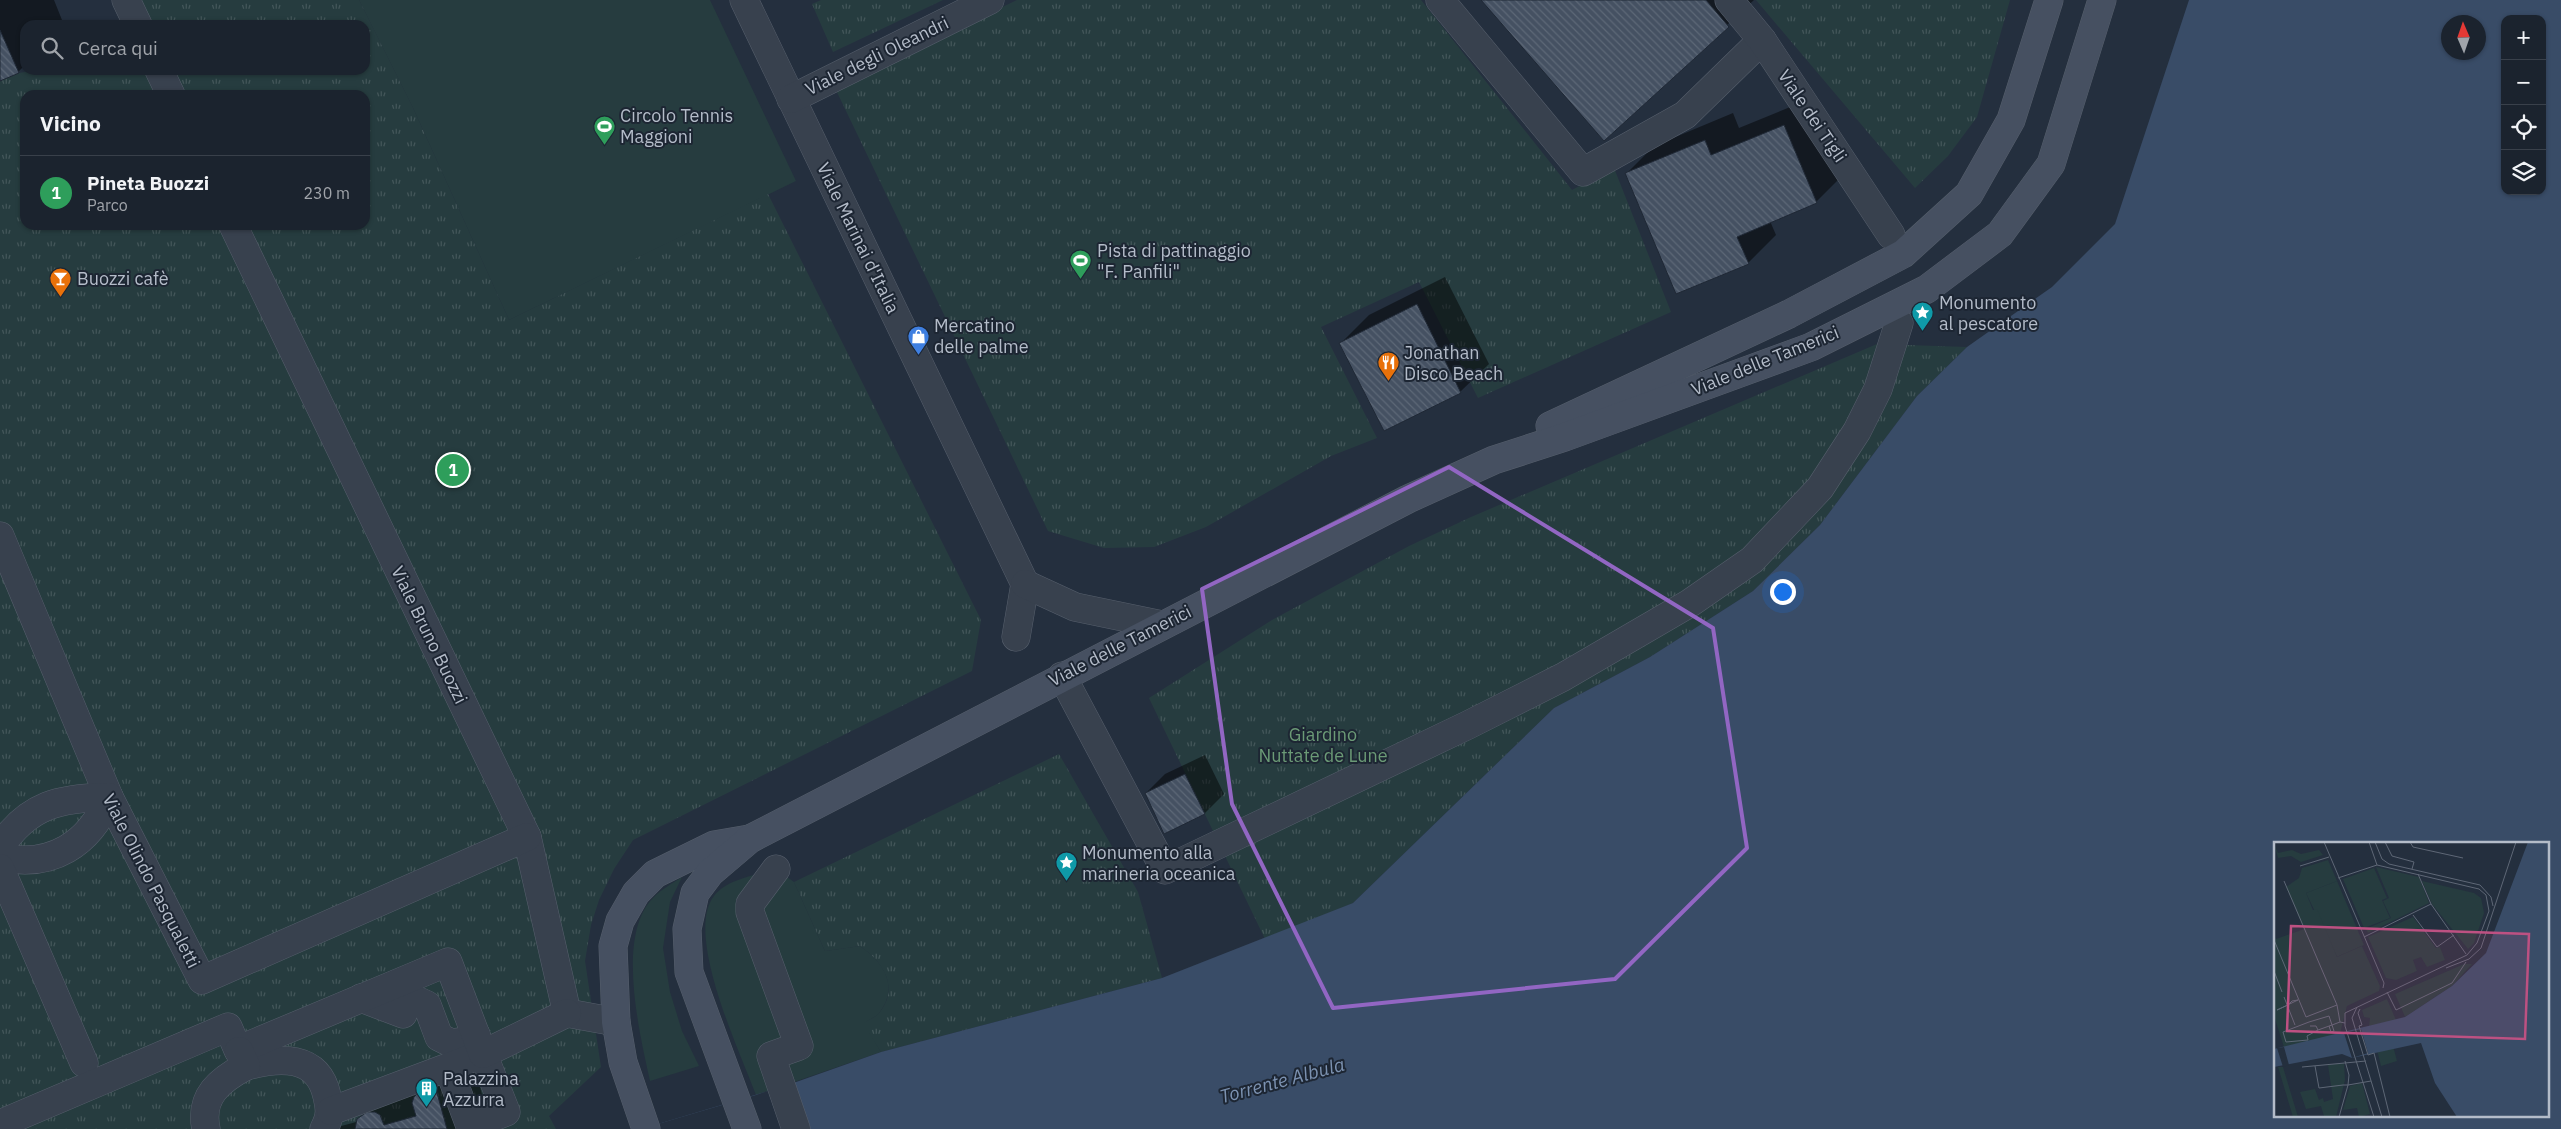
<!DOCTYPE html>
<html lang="it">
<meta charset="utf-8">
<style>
body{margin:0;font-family:"IBM Plex Sans",sans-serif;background:#282f3a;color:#f1f3f6}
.controls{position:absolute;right:15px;top:15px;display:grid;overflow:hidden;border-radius:10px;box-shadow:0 1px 4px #0004}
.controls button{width:45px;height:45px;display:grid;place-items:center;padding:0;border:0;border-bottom:1px solid #39404a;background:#1b232e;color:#f1f3f6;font:25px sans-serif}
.compass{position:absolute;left:2441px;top:15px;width:45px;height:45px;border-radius:50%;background:#1b232e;box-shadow:0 1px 4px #0004;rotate:358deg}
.you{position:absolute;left:1782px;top:591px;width:18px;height:18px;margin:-12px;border:4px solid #fff;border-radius:50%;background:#1a73e8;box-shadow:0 0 0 8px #1a73e833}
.badge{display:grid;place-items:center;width:32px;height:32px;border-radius:50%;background:#d93025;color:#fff;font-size:16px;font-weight:700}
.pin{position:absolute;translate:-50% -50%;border:2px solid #fff;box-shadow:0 1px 5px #0006}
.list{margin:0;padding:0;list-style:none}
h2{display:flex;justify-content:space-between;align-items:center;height:65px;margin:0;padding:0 20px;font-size:21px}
h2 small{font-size:16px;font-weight:400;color:#a0a4aa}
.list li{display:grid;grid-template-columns:32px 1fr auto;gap:15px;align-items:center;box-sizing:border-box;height:75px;padding:0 20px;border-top:1px solid #39404a}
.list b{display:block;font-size:19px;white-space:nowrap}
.list p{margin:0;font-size:16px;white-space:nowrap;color:#a0a4aa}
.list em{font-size:16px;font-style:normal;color:#a0a4aa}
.icon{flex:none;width:28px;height:28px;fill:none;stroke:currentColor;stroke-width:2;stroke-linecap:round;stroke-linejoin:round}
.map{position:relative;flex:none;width:2561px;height:1129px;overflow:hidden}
.search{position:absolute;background:#1b232e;box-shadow:0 1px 4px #0004;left:20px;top:20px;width:350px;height:55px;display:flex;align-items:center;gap:12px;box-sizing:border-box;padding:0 18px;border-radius:15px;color:#a0a4aa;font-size:19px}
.panel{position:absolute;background:#1b232e;box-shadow:0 1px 4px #0004;left:20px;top:90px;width:350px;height:140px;border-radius:15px}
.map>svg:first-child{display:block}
.green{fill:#263c3f}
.park{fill:url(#park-tufts);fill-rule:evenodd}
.water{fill:#394c67;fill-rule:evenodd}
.pier{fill:#242f3e}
.shadow{fill:#0007}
.building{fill:url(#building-back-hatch);stroke:#1f2835}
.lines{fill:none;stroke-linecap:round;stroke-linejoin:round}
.street-casing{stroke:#565f6c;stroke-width:29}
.secondary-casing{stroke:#565f6c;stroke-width:29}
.street{stroke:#38414e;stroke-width:28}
.secondary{stroke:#465061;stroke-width:28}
.marked{fill:none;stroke:#9266c3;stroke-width:4;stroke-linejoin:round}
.labels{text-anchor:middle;stroke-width:4;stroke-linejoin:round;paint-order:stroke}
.street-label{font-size:18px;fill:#b4bcc9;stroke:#1d2633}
.poi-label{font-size:18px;fill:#b4bcc9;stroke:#1d2633;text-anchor:start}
.park-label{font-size:18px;fill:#6b9a76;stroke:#1d2633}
.water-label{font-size:19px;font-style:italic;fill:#7c92b1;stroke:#1d2633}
.inset-road{fill:none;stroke:#5e6776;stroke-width:1}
.view{fill:#bd5182;fill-opacity:0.15;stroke:#bd5182;stroke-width:2.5}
.inset-edge{fill:none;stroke:#b4bcc9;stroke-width:2.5}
</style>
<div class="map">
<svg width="2561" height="1129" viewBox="0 0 2561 1129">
<defs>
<pattern id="park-tufts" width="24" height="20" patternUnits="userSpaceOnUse" patternTransform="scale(1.25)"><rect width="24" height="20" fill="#263c3f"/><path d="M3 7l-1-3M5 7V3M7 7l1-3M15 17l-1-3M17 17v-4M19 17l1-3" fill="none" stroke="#435659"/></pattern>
<pattern id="building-back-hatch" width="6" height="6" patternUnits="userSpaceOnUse" patternTransform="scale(1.25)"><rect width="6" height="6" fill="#455162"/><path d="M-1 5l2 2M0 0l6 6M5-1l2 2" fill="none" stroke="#5d6877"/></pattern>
</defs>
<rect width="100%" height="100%" fill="#242f3e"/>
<g class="green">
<polygon points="359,0 710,0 796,181 509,320 413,108"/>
<path d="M776 869 794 882 825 951 860 946C882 961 900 985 880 1012 877 1017 868 1020 864 1023L881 1052 756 1095C740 1052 684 934 714 896 727 879 757 875 776 869Z"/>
<path d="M682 877 670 902 663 948 670 992 682 1031 699 1066 650 1081C640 1035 615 934 654 897 662 889 673 883 682 877Z"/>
</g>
<g class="park">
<path d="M126 0H359L413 108 509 320 768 194 981 620 972 671 633 840 614 869 599 900 591 925 585 961 601 1067 549 1116 556 1129H0V81L19 73 36 70H365V25H138ZM25 95H365V225H25Z"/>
<polygon points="821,0 943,0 833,52 812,4"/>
<polygon points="1017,0 1421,0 1572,190 1614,168 1671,312 1478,398 1419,282 1321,327 1377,438 1331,456 1206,527 1154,547 1104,548 1048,531 835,88"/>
<polygon points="1756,0 2010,0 1977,117 1948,156 1915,188"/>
<polygon points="1877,344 1967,347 1917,396 1820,525 1753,591 1650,657 1554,708 1353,903 1265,939 1149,698 1272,620 1409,546 1471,517"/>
<path d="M1059 754 1138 892 1162 978 881 1052 863 1023C868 1020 877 1017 880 1012 900 986 882 961 860 946L825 951 794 882Z"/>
</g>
<path class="water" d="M2189 0H2561V1129H641L782 1087 881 1052 1162 978 1353 903 1554 708 1650 657 1753 591 1820 525 1917 396 1967 347 2052 287 2115 224ZM2505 19H2542V191H2505ZM2448 22H2478V52H2448ZM2275 843H2547V1115H2275Z"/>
<polygon class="pier" points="788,1084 804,1129 641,1129 756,1095"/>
<g class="shadow">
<polygon points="0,0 54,0 64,25 25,25 25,65 18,72 0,80"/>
<polygon points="1483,0 1754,0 1604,139"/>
<polygon points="1812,98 1844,174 1816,202 1770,221 1776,235 1748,263 1626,174 1654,146 1733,113 1739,128"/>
<polygon points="1445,277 1489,364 1461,391 1385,430 1341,343 1369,315"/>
<polygon points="1205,755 1224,794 1205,813 1146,793 1165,774"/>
<polygon points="472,1058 491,1127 488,1129 330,1129 360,1121 363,1115 398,1079"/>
</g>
<g class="building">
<polygon points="1481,0 1706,0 1729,27 1604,141"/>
<polygon points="0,30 19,73 0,81"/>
<polygon points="1784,125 1817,203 1737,237 1749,264 1676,294 1625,173 1705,140 1711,155"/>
<polygon points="1417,304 1461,393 1384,431 1339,343"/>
<polygon points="1185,774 1205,814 1164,834 1145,793"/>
<polygon points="430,1090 437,1093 447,1129 355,1129 357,1119 367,1112 375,1112 380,1115 384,1125 416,1116 412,1103 414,1097 419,1092"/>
</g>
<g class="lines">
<defs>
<g id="street">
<polyline points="126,0 138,25"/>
<polyline points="744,0 1025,584 1016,637"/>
<polyline points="1440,0 1583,172 1685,115 1762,40"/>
<polyline points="1729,0 1762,40 1891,235"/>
<polyline points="159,70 171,95"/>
<polyline points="791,99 990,0"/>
<polyline points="233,225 527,837 567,1013 616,1022"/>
<polyline points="0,536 109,797 202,980 527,837"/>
<polyline points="1025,584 1075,607 1162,625"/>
<polyline points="1062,676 1165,870 1468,725 1563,677 1690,603 1752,560 1820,488 1857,431 1878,389 1899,323"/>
<path d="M0 847C29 804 60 798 109 797 90 844 51 869 0 857"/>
<polyline points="0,868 84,1063"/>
<polyline points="776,869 750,904 750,912 799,1046 771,1056 796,1129"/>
<polyline points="361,998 403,1014 410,997 427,1005 439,1037 451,1043 470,1041 476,1035"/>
<path d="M246 1066C279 1057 318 1054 327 1096 330 1109 331 1116 324 1129"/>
<polyline points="331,1111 483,1054 506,1112 470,1126 448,1067"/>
<polyline points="0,1124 228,1027 238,1050 448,962 483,1054 567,1013"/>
<path d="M206 1129C199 1096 220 1080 246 1066L239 1051"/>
</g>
<g id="secondary">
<polyline points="1550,426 1789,314 1903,254 1969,194 2011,120 2049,0"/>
<polyline points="646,1129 623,1062 616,1022 613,946 620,921 636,893 655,874 714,845 749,839"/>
<polyline points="747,1129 689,972 687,929 695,893 710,873 750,839 1408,499 1494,460 1565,437 1811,347 1927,289 2000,234 2051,164 2102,0"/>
</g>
</defs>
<use href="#street" class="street-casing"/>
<use href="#secondary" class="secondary-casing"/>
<use href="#street" class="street"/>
<use href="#secondary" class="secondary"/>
</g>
<path class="marked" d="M1449 467 1713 628 1747 848 1615 979 1333 1008 1232 804 1202 589Z"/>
<defs>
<symbol id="stadium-pin" viewBox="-11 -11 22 30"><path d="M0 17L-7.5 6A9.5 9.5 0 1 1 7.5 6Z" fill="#2e9e5b" stroke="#1d2633"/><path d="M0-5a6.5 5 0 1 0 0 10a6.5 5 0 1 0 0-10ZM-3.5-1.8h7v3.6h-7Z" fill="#fff"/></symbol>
<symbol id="bar-pin" viewBox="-11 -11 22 30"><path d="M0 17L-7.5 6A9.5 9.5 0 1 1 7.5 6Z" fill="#e8710a" stroke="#1d2633"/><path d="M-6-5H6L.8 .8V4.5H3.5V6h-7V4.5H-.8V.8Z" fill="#fff"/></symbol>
<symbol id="sight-pin" viewBox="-11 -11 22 30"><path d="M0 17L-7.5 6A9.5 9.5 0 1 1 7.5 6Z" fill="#0f9aa8" stroke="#1d2633"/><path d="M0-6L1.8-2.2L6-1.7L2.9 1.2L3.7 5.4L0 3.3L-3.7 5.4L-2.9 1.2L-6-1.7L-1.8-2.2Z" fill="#fff"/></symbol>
<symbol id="shop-pin" viewBox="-11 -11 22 30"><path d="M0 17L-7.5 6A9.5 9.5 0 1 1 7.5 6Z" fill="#3f7fe0" stroke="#1d2633"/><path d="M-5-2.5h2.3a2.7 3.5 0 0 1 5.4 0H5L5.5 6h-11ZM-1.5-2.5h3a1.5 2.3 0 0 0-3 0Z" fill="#fff"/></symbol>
<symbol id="restaurant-pin" viewBox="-11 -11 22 30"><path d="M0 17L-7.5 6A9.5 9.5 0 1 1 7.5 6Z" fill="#e8710a" stroke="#1d2633"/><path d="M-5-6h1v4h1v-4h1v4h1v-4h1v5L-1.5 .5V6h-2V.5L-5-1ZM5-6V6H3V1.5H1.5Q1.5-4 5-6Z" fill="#fff"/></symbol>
<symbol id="building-pin" viewBox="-11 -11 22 30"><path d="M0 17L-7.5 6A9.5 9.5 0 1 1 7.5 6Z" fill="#0f9aa8" stroke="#1d2633"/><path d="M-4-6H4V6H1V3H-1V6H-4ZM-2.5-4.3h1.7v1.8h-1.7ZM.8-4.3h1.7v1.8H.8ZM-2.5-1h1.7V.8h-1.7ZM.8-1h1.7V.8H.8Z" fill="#fff"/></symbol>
</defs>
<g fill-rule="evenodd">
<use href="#stadium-pin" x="592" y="114" width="25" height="34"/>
<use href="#stadium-pin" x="1068" y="248" width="25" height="34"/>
<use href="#bar-pin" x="48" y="266" width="25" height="34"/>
<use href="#sight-pin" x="1910" y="300" width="25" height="34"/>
<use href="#shop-pin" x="906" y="324" width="25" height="34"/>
<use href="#restaurant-pin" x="1376" y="350" width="25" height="34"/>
<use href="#sight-pin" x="1054" y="850" width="25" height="34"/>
<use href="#building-pin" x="414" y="1076" width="25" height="34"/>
</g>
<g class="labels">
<g class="street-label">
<text transform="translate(877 56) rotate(-26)" y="6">Viale degli Oleandri</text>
<text transform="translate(1812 116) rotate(56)" y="6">Viale dei Tigli</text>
<text transform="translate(858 238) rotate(64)" y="6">Viale Marinai d'Italia</text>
<text transform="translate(1765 361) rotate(-22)" y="6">Viale delle Tamerici</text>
<text transform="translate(429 635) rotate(64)" y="6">Viale Bruno Buozzi</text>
<text transform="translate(1120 646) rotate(-27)" y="6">Viale delle Tamerici</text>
<text transform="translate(151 881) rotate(63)" y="6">Viale Olindo Pasqualetti</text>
</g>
<g class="poi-label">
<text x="620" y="122">Circolo Tennis<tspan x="620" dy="21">Maggioni</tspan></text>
<text x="1097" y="257">Pista di pattinaggio<tspan x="1097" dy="21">"F. Panfili"</tspan></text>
<text x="77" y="285">Buozzi cafè</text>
<text x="1939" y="309">Monumento<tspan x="1939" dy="21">al pescatore</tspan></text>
<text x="934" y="332">Mercatino<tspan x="934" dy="21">delle palme</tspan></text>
<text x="1404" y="359">Jonathan<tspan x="1404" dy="21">Disco Beach</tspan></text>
<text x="1082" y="859">Monumento alla<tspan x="1082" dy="21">marineria oceanica</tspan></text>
<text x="443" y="1085">Palazzina<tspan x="443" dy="21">Azzurra</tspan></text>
</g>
<g class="park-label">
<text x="1323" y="741">Giardino<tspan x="1323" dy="21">Nuttate de Lune</tspan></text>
</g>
<g class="water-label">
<text transform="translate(1282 1080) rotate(-15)" y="7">Torrente Albula</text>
</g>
</g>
<g transform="translate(2274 842)">
<rect width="275" height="275" fill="#242f3e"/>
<path d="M0 2 4 11 18 8 27 12 45 8 49 13 27 20 17 14 4 16ZM100 26 113 56 108 58 116 76 90 86 69 37ZM63 39 90 103 63 115 32 51ZM70 221 71 238 62 275 50 274 47 264 32 267 26 250 41 247 45 258 49 256 50 260 59 257 54 223ZM4 225H9L24 275H19ZM88 241 96 272 85 275 83 266 69 268 76 244Z" fill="#263c3f"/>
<path d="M54 18 63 39 32 51 39 68 43 67 63 115 88 104 106 144 105 149 73 164 66 192 10 205 0 174V94L2 97 30 87 12 45 25 36 28 26ZM102 25 145 35 155 61 94 91 92 87 117 76 109 59 115 56ZM148 39 200 51 207 56 210 71 200 101 194 107 158 62ZM139 75 162 106 166 105 171 118 153 125 147 115 139 118 143 129 122 138 112 136 94 95ZM190 122H198L178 144 131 175 121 152ZM113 157 122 178 95 184 96 176 90 175 88 168ZM119 204 123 219 107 224 103 208Z" fill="#263c3f"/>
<path d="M254 0H275V275H183L161 241 147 201 78 216 68 212 0 225V207L131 175 178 144 212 111Z" fill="#394c67"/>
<path d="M87 187 94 211 78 216 70 191ZM10 205 15 223 9 225 3 206Z" fill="#242f3e"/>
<path class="inset-road" d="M50 0 110 141 109 146M95 0 103 23 205 47 212 53 215 69 203 101 193 113 71 171V184L100 275M101 0 108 17 115 22 206 43 217 55 219 64M111 0 118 14 140 20 138 27M136 0 139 5 189 16M26 24 55 15M144 32 157 62 192 112M64 36 103 23M10 39 63 163 66 180 71 181M139 73 163 105 180 93M90 95 157 62M0 98 32 175 63 163M172 126 195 117 207 106 242 0M0 129 8 150M113 150 122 168 178 141 192 120M10 155 21 183M14 163 3 168 24 158 18 159 14 163M83 165 78 176 108 275M86 167 84 171 88 183 85 184 94 213 100 211 116 275M36 184H42L44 188 33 194 34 198 12 200 9 190 35 180 55 174 58 183 66 180M44 188 58 183 60 189 57 190 55 184M41 224 45 246 69 243H74L75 233 71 219M28 225 92 219M65 275 74 243 97 239"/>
<path class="view" d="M17 84 255 92 251 197 13 189Z"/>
<rect width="275" height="275" class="inset-edge"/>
</g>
</svg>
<div class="controls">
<button>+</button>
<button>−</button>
<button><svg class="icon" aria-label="locate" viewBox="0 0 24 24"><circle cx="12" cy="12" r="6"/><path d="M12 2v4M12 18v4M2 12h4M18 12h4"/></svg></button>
<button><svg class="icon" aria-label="layers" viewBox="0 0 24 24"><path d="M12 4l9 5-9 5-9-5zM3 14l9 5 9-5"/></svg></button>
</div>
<svg class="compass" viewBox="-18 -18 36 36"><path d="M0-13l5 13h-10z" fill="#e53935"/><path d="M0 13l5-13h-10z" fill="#a0a4aa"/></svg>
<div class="you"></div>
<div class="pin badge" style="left:453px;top:470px;background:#2e9e5b">1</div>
<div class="search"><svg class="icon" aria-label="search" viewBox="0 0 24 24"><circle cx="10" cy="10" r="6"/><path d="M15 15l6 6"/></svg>Cerca qui</div>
<section class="panel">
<h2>Vicino<small></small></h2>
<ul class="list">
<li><span class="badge" style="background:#2e9e5b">1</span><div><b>Pineta Buozzi</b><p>Parco</p></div><em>230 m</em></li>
</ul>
</section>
</div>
